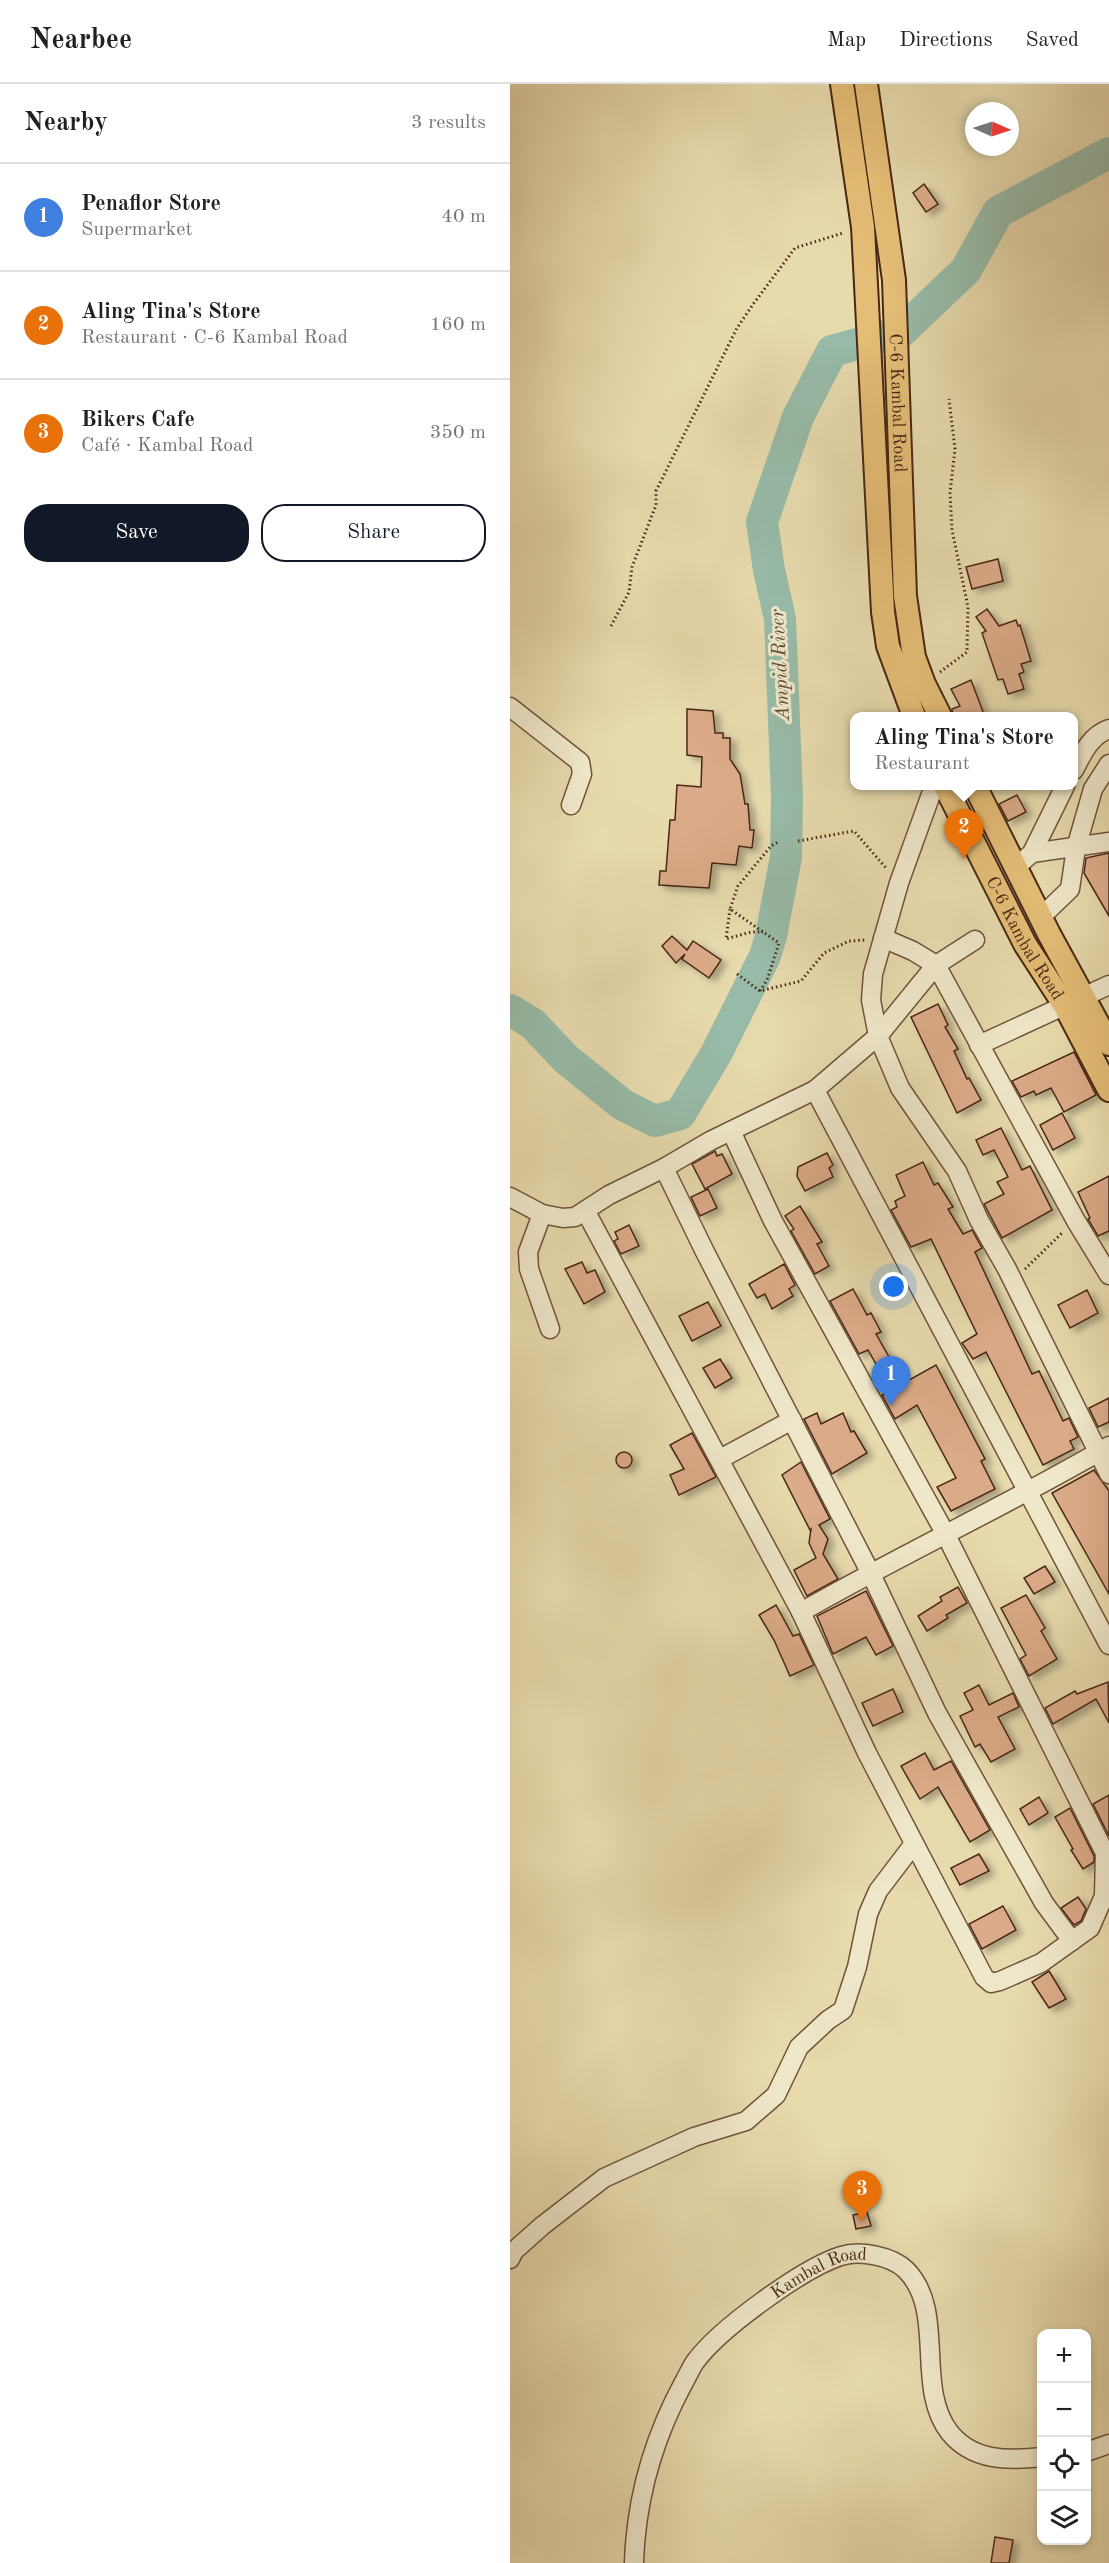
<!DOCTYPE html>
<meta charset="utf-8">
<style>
body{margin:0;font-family:"Old Standard TT",serif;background:#f6f6f6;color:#202124}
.controls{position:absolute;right:18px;bottom:18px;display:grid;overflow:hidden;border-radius:12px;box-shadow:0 3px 9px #0003}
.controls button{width:54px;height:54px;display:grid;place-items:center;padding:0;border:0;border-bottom:2px solid #e0e0e0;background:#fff;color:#202124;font:30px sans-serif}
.compass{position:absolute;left:455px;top:18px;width:54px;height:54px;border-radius:50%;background:#fff;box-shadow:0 3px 9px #0003;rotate:93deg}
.you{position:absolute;left:384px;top:1203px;width:21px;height:21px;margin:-15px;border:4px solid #fff;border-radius:50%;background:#1a73e8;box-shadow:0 0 0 9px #1a73e833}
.badge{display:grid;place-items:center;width:39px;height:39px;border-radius:50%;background:#111827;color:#fff;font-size:20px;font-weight:700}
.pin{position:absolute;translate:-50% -50px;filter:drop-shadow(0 2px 3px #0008)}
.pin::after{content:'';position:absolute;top:32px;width:21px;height:18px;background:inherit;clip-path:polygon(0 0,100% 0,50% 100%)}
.popup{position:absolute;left:340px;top:628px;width:228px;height:78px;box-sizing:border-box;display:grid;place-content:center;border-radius:12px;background:#fff;filter:drop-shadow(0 2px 4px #0005);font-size:20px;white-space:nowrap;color:#757577}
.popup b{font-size:22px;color:#202124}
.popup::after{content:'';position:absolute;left:50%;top:100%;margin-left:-12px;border:12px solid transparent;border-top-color:#fff}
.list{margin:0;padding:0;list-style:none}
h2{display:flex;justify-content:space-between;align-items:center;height:78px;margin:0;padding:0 24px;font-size:26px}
h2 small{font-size:20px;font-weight:400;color:#757577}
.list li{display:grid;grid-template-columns:39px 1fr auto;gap:18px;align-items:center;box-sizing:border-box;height:108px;padding:0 24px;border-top:2px solid #e0e0e0}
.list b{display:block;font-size:22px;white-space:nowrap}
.list p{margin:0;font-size:20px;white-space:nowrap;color:#757577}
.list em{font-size:20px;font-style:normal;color:#757577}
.actions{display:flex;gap:12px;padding:18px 24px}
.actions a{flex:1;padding:14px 0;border:2px solid #111827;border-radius:24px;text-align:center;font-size:21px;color:#111827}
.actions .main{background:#111827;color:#fff}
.icon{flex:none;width:33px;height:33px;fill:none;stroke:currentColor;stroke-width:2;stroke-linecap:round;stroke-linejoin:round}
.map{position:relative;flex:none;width:599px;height:2479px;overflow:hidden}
header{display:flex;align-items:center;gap:36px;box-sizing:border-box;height:84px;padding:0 30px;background:#fff;border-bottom:2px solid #e0e0e0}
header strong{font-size:28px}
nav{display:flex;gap:33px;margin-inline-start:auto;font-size:21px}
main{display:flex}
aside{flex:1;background:#fff}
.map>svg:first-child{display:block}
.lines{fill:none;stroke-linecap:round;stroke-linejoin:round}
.river{stroke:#97bba8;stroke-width:32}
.building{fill:#dbaa88;stroke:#482815;stroke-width:1.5;filter:url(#shadow)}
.minor-casing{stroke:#70543b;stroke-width:21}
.major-casing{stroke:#482815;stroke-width:26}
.path{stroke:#482815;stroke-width:3;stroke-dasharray:1.5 3;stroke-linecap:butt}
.minor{stroke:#efe7ca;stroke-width:18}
.major{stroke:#e4bd76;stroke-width:22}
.labels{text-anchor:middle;stroke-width:6;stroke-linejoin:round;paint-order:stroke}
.street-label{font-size:18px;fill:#482815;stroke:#efe7ca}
.water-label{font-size:20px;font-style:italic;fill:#5c4d3a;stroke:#efe7ca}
</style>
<header>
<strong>Nearbee</strong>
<nav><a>Map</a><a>Directions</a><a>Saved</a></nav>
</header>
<main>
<aside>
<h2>Nearby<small>3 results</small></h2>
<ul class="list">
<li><span class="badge" style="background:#3f7fe0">1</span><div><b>Penaflor Store</b><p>Supermarket</p></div><em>40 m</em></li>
<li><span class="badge" style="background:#e8710a">2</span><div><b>Aling Tina's Store</b><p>Restaurant · C-6 Kambal Road</p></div><em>160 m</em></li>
<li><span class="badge" style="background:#e8710a">3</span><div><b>Bikers Cafe</b><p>Café · Kambal Road</p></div><em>350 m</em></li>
</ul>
<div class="actions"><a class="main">Save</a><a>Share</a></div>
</aside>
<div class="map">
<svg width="599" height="2479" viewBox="0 0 599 2479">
<defs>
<filter id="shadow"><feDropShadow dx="6" dy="4" stdDeviation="3" flood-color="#0004"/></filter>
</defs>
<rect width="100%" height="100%" fill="#e7daad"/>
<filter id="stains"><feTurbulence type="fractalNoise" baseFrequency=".00333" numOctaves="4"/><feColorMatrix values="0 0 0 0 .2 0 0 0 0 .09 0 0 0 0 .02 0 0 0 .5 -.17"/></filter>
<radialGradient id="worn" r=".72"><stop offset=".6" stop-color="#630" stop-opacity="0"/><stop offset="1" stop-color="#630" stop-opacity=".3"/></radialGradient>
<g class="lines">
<polyline class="river" points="0,926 23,940 56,975 113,1021 145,1037 170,1030 206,970 255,872 261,852 276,773 277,713 270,535 259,486 252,438 288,333 322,267 391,248 456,186 488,128 599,69"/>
</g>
<g class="building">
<polygon points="414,100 428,120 416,128 403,109"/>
<polygon points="488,475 493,497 462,505 456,483"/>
<polygon points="477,525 489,542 506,536 508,542 510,541 521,577 511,580 514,588 509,590 514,605 498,610 493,595 488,596 472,549 476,547 466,533"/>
<polygon points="461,596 475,633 443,633 442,625 450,622 441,605"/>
<polygon points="177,625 203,627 205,649 213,649 213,654 220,654 220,675 230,690 235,720 238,720 240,746 244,746 242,764 229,762 226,781 202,779 199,804 149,801 150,787 156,787 160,736 165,736 167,701 191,703 192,673 177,671"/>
<polygon points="507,711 516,728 498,737 489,720"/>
<polygon points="599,769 599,832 574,789 576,774"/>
<polygon points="162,852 177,866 183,857 211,876 199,894 172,875 175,870 166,879 152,862"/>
<polygon points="428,920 438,941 435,943 448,965 444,967 457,995 459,994 471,1016 447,1029 401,933"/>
<polygon points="564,968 586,1011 554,1028 541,1004 526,1011 524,1007 511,1013 502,997"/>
<polygon points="552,1029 565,1054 543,1066 530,1041"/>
<polygon points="491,1044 512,1086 520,1082 542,1126 492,1154 474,1120 494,1110 487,1098 498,1093 484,1066 473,1071 466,1056"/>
<polygon points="205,1067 207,1072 212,1070 222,1090 195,1105 182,1080"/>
<polygon points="317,1069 323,1081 319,1084 323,1093 295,1107 287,1092 288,1083"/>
<polygon points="413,1078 424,1101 428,1099 443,1123 438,1125 453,1150 462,1146 472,1164 465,1168 522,1290 529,1287 553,1337 559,1334 568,1353 560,1357 564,1365 533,1381 476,1268 463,1275 452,1259 467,1250 421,1155 401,1163 381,1126 387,1123 385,1117 395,1112 386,1091"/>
<polygon points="599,1092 599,1147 588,1152 578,1135 580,1134 568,1108"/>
<polygon points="198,1105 207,1124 190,1132 181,1113"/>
<polygon points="290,1122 312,1158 307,1160 319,1182 305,1190 281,1147 284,1145 275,1132"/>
<polygon points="119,1141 129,1162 111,1170 104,1157 108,1155 105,1148"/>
<polygon points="72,1178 77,1189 85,1186 95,1208 74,1220 55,1185"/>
<polygon points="274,1180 285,1201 279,1205 283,1212 262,1225 255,1210 247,1214 239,1200"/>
<polygon points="343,1205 357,1231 361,1229 371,1248 366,1250 379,1273 366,1280 358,1266 349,1270 320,1217"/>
<polygon points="577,1206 588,1229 560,1244 548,1221"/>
<polygon points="198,1218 211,1242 182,1257 169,1232"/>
<polygon points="210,1275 222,1294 205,1304 193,1284"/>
<polygon points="426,1281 475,1375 471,1377 485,1405 441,1427 427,1403 446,1394 407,1321 385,1335 372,1311"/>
<polygon points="599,1314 599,1338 588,1343 579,1324"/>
<polygon points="307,1329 311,1340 333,1329 341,1348 344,1347 357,1369 322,1390 294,1335"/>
<polygon points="182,1349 206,1393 169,1411 160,1391 174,1385 160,1361"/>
<circle cx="114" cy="1376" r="8"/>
<polygon points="291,1378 320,1435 309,1441 318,1455 313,1470 328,1495 297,1512 284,1486 306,1474 299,1459 301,1445 300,1446 272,1391"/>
<polygon points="584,1386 599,1407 599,1510 542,1409"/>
<polygon points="535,1482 545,1498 524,1510 514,1494"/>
<polygon points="448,1503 457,1519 436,1531 438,1534 417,1547 408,1532 432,1517 430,1513"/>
<polygon points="356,1507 383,1562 366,1571 356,1553 323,1570 307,1532"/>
<polygon points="516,1511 535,1544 531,1547 547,1575 519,1592 510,1575 516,1571 491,1524"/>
<polygon points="266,1521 283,1552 289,1550 304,1581 280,1592 264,1556 249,1531"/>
<polygon points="598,1598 599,1639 586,1615 543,1640 535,1624 565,1607 567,1610"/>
<polygon points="469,1601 479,1621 503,1609 509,1623 488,1633 505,1665 481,1678 470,1660 465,1663 450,1632 463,1626 454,1609"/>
<polygon points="383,1605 393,1628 363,1642 352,1619"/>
<polygon points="415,1669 424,1686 441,1677 480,1746 460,1758 428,1703 410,1715 391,1682"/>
<polygon points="599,1711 599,1752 583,1720"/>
<polygon points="529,1713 538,1729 519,1741 510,1725"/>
<polygon points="560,1724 584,1772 584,1778 573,1785 561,1766 563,1765 545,1733"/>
<polygon points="469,1770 479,1787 450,1801 441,1784"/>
<polygon points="568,1813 576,1825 571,1837 564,1841 551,1824"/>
<polygon points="493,1822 506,1846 472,1865 459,1840"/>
<polygon points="539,1887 556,1915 539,1924 522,1898"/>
<polygon points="357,2128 361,2142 346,2145 343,2131"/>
<polygon points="485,2453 503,2456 499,2479 481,2479"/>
</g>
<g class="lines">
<defs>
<g id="minor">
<polyline points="0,623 70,678 72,690 61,721"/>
<path d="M564 686C572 670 581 651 599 645"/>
<polyline points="424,702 389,799 363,890 361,916 368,952 390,1004 447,1087 469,1136 497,1185 599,1390"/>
<polyline points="522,769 599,758"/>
<polyline points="505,784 522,769 555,702"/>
<polyline points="531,833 560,805 566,764 583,705 599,680"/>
<polyline points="373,854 403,867 426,881 465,856"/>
<polyline points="469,961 599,901"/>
<polyline points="305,1006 599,1561"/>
<polyline points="154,1084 195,1168 360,1488 427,1629 534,1819 562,1857"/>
<polyline points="0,1113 32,1130 53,1134 65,1133 99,1111 154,1084 200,1057 305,1006 368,952 426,881 566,1137 599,1191"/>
<polyline points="76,1128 291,1528 357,1669 474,1893 481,1899 490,1897 531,1879 580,1844 594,1812 595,1769 435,1449 263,1137 221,1047"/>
<polyline points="32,1130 18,1168 19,1185 40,1245"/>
<polyline points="210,1375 282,1336"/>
<path d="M291 1528C392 1470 498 1421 599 1362"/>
<polyline points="0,2175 4,2167 32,2142 94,2094 184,2053 236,2037 266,2011 289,1963 318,1936 333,1926 347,1883 358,1830 368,1807 403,1761"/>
<polyline points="576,2368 599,2360"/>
<path id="s1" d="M124 2479C126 2413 143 2355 174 2298 178 2291 181 2284 185 2278 209 2245 293 2184 331 2172 350 2166 382 2172 396 2186 437 2227 404 2304 440 2349 463 2377 498 2377 532 2373"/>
</g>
<g id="major">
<polyline points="332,0 353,143 373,528 378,562 404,632"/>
<path id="s2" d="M356 0 384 196 395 512 404 573 414 600 430 632"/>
<path id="s3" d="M435 702 515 860 555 922 599 1006"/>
<polyline points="465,702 539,850 599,960"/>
</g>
</defs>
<use href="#minor" class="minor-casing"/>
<use href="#major" class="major-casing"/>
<g class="path">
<polyline points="101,542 119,508 122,483 146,421 146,407 227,244 244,219 285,164 333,149"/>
<polyline points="430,588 457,568 458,523 442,446 440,409 445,365 439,315"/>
<polyline points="288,757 344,747 376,784"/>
<polyline points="220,825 216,855 241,848 253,848"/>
<polyline points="227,890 250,907 291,897 314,869 339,857 356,856"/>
<polyline points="250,907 257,896 269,859 220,825 228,802 261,762 270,757"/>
<polyline points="515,1185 553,1148"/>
</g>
<use href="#minor" class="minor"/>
<use href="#major" class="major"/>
</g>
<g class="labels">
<g class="street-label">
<text dy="6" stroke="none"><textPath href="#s2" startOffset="321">C-6 Kambal Road</textPath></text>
<text dy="6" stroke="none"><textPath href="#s3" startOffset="172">C-6 Kambal Road</textPath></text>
<text dy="6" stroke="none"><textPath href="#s1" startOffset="368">Kambal Road</textPath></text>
</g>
<g class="water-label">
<text transform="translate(269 581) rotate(-93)" y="7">Ampid River</text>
</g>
</g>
<rect width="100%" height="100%" filter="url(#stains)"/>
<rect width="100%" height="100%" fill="url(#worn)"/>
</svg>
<div class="controls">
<button>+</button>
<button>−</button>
<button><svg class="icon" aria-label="locate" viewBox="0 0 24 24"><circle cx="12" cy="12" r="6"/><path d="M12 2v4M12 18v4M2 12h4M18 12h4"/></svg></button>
<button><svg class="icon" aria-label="layers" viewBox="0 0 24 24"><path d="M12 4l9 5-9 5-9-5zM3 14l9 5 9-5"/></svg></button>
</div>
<svg class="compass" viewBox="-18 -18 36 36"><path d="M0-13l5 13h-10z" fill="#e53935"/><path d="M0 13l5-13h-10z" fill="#757577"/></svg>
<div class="you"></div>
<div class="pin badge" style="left:381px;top:1322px;background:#3f7fe0">1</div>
<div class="pin badge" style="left:454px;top:775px;background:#e8710a">2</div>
<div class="popup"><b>Aling Tina's Store</b>Restaurant</div>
<div class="pin badge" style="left:352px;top:2137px;background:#e8710a">3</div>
</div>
</main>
